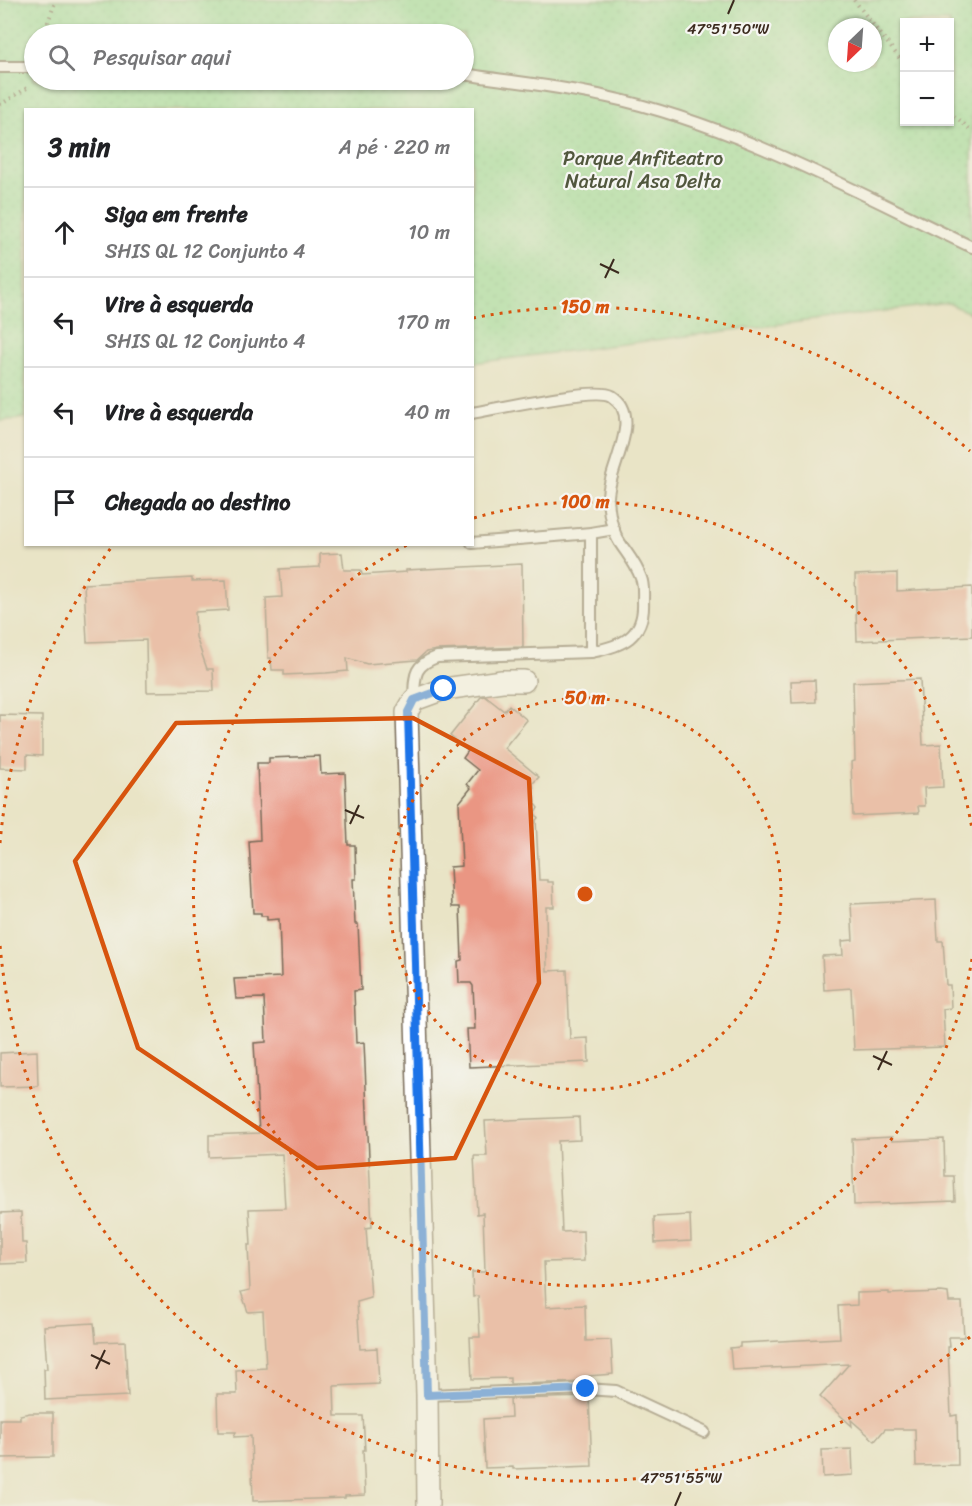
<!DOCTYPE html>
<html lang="pt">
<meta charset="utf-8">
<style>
body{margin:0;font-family:Sriracha,sans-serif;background:#f6f6f6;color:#202124}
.controls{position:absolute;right:18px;top:18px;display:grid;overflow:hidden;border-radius:0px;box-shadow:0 2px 4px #0004}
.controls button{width:54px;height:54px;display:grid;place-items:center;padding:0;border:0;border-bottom:2px solid #e0e0e0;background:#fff;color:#202124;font:30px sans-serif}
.compass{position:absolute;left:828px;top:18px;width:54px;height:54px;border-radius:50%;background:#fff;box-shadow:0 2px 4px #0004;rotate:205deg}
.stop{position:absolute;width:18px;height:18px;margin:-14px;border:4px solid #1a73e8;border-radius:50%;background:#fff}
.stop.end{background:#1a73e8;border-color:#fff;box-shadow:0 2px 6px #0008}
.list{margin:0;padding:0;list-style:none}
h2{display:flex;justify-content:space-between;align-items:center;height:78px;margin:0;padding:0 24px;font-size:26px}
h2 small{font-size:20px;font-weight:400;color:#757577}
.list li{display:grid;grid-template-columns:39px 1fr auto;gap:18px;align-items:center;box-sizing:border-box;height:90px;padding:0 24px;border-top:2px solid #e0e0e0}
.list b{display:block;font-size:22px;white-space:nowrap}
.list p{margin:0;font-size:20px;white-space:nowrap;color:#757577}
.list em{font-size:20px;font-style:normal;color:#757577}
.icon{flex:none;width:33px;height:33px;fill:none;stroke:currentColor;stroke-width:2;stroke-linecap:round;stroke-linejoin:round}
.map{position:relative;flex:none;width:972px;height:1506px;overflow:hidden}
.search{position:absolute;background:#fff;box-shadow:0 2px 4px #0004;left:24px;top:24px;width:450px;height:66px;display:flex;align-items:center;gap:15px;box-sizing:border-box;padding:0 21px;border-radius:33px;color:#757577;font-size:22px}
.panel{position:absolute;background:#fff;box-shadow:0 2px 4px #0004;left:24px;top:108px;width:450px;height:438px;border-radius:0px}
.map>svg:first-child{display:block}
.park{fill:url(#park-dots);stroke:#68845c;stroke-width:1.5;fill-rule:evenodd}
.building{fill:#ea9683}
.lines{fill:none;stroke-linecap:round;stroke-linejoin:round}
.lane-casing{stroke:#786b59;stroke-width:14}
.street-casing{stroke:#786b59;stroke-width:24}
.path{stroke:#786b59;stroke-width:4;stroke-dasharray:1.5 4.5;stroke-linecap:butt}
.lane{stroke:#fff;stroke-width:10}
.street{stroke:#fff;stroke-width:21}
.route{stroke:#1a73e8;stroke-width:8}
.marked{fill:none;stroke:#d7540e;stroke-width:4.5;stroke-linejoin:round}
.ticks{fill:none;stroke:#3b2a1e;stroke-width:2}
.ring{fill:none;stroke:#d7540e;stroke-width:3;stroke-dasharray:3 6}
.labels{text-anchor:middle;stroke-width:4.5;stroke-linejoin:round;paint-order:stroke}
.park-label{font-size:20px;fill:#51573d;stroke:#f6f6f2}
.ticks-label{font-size:15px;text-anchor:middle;fill:#3b2a1e;stroke:#f6f6f2;stroke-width:4.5;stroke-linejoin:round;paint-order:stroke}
.centre{fill:#d7540e;stroke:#f6f6f2;stroke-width:3}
.ring-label{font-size:18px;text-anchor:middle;font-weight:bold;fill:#d7540e;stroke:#f6f6f2;stroke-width:4.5;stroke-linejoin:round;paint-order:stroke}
</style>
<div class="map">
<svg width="972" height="1506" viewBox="0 0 972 1506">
<defs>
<pattern id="park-dots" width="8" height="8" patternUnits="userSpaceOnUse" patternTransform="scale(1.5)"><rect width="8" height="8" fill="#94df9b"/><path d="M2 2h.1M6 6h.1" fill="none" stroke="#80c085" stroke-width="1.8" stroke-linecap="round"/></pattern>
</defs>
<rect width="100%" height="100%" fill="#f6f6f2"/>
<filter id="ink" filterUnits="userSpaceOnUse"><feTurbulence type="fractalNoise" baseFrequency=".0167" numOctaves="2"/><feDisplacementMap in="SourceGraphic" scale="12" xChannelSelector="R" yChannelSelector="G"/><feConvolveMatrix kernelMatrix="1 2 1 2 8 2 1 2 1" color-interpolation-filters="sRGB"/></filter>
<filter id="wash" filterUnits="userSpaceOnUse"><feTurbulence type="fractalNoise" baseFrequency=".008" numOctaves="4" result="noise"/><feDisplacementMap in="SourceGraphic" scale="24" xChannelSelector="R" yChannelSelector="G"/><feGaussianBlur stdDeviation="1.35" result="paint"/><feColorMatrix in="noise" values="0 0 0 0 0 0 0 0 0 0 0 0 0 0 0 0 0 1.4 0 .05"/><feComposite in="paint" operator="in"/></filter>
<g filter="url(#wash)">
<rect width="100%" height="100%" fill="#e9e4c6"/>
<path class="park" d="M0 0H972V314L948 303 473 363 472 110H26L25 418 0 421ZM904 22H950V122H904ZM837 27H873V63H837ZM34 34H464V80H34Z"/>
<g id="blocks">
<g class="building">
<polygon points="342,553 344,570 361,570 362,575 406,572 406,570 522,564 523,647 437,650 426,652 417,660 367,664 347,658 348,671 326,673 284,675 284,670 272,670 271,658 268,658 266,598 282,597 280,569 320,567 320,554"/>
<polygon points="897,573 897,591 972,587 972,636 857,641 855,575"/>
<polygon points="192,578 192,581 226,580 228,610 195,612 196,637 207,669 213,669 214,691 147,692 146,640 87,642 84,584"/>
<polygon points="920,679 923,745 941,744 943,787 924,788 925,806 918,806 919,813 853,816 851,762 855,761 853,682"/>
<polygon points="815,680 816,702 792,703 791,681"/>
<polygon points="485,696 504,711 509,705 527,720 504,748 539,777 533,783 535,804 538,808 535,813 538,818 536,820 539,880 548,880 548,882 553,882 554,907 546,907 547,971 567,970 570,1039 588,1038 589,1062 469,1067 467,1029 475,1029 473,986 471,983 459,983 458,961 462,960 460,907 452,907 450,867 462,866 459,803 471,788 467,784 478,770 463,758 468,751 450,736 481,697"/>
<polygon points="0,715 42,716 42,756 27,755 27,769 0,768"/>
<polygon points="320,756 321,774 345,773 348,845 355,845 356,879 353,879 355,924 358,924 361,990 354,991 356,1043 364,1042 372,1227 366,1228 371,1298 357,1302 360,1349 377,1348 379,1384 334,1386 335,1416 363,1416 365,1450 363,1450 365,1495 345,1496 345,1498 253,1501 251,1436 234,1437 236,1432 218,1432 217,1394 237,1394 236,1370 266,1368 263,1311 248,1312 241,1292 250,1290 248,1245 251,1245 249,1209 285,1208 282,1154 209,1157 209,1135 259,1133 254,1043 266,1042 264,998 236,999 234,979 281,977 279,919 267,920 267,916 261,916 261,913 253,913 249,841 260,840 257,763 269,763 269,758"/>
<polygon points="936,900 938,941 943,941 946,985 950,985 951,1008 943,1009 945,1047 854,1050 851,988 824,990 822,956 843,955 842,941 853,940 851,904"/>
<polygon points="37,1051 38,1086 0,1087 0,1053"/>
<polygon points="579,1117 580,1140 558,1141 562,1232 583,1231 584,1261 544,1262 546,1307 585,1305 586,1341 611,1340 613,1374 588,1376 589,1382 510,1384 510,1378 472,1379 470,1337 480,1337 478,1296 473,1297 472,1272 485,1272 483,1213 477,1214 474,1156 487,1156 485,1121"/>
<polygon points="892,1137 892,1141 944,1139 945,1176 954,1176 955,1201 854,1205 852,1139"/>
<polygon points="21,1212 22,1243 26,1243 27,1263 0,1264 0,1213"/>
<polygon points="690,1215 691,1241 655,1243 654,1217"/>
<polygon points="889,1292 889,1294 941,1292 948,1293 949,1302 962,1302 964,1337 949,1337 950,1347 948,1347 951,1416 957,1415 958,1465 916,1466 915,1429 885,1429 875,1441 851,1420 852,1426 820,1397 849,1364 732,1370 730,1348 740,1347 740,1343 840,1338 838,1306 857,1305 857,1293"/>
<polygon points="94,1323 96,1342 125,1341 128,1396 45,1400 44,1369 47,1369 44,1326"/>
<polygon points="589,1397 592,1466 513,1469 513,1467 485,1468 483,1419 511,1417 510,1399"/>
<polygon points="30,1413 53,1413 53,1457 0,1458 0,1419 20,1419 20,1415"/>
<polygon points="852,1449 853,1475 823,1477 822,1450"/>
</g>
</g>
</g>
<g filter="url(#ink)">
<use href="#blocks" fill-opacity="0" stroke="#786b59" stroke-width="1.5"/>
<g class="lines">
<defs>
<g id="lane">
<polyline points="0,67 34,67"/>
<path d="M464 74C511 82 560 86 607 97 733 124 856 192 972 247"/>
<polyline points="591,533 591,652"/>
<polyline points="472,543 591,533 614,529"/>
<path d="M414 700C415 677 412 666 437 657L591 652C622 646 645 637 643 601 643 594 644 585 641 578 636 564 628 555 620 543 612 531 609 513 608 499 607 469 645 417 612 396 596 386 496 409 472 413"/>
<polyline points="427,1395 586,1389 616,1391 704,1432"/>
</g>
<polyline id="street" points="428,1506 427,1395 407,712 414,700 444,689 502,681 524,681"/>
</defs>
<use href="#lane" class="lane-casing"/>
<use href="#street" class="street-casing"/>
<g class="path">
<polyline points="854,0 904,64"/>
<polyline points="52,34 48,22 56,0"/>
<polyline points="0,105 30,86"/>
<polyline points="950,112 972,131"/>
</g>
<use href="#lane" class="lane"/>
<use href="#street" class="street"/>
</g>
</g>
<g class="lines" filter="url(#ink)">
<polyline class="route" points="444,689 414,700 408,712 427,1395 586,1389"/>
</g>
<path d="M0 0H972V1506H0ZM413 718 529 779 539 983 455 1158 317 1168 138 1048 75 861 176 723Z" fill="#e9e4c6" fill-opacity=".55" fill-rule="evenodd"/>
<path class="marked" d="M413 718 529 779 539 983 455 1158 317 1168 138 1048 75 861 176 723Z"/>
<path class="ticks" d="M728 14 734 0M600 264 619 273M605 278 614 259M345 810 364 818M350 824 359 805M873 1056 892 1065M878 1070 887 1051M91 1355 110 1364M96 1369 105 1350M675 1506 681 1492"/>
<g class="ring">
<circle cx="585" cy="894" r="196"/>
<path d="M972 959A392 392 0 1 1 407 545M474 518A392 392 0 0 1 972 829"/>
<path d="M970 1337A587 587 0 0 1 0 945M0 843A587 587 0 0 1 113 545M473 318A587 587 0 0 1 970 451"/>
</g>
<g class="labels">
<g class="park-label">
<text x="643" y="165">Parque Anfiteatro<tspan x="643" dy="23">Natural Asa Delta</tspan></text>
</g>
</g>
<g class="ticks-label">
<text x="728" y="34">47°51'50"W</text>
<text x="681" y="1483">47°51'55"W</text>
</g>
<circle cx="585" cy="894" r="9" class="centre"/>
<g class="ring-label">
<text x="585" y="313">150 m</text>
<text x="585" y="508">100 m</text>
<text x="585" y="704">50 m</text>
</g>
</svg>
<div class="controls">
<button>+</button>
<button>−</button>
</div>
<svg class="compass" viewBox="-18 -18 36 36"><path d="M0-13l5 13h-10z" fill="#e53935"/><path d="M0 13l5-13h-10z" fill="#757577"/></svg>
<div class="stop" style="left:444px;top:689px"></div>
<div class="stop end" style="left:586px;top:1389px"></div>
<div class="search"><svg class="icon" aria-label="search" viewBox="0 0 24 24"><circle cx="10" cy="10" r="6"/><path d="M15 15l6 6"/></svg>Pesquisar aqui</div>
<section class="panel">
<h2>3 min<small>A pé · 220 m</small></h2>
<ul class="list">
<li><svg class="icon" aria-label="ahead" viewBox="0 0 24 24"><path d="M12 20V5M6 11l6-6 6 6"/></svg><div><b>Siga em frente</b><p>SHIS QL 12 Conjunto 4</p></div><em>10 m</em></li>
<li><svg class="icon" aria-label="left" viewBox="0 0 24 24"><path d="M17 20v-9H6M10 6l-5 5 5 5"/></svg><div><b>Vire à esquerda</b><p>SHIS QL 12 Conjunto 4</p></div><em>170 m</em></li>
<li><svg class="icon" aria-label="left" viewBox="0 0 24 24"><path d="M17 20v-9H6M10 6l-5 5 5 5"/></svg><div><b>Vire à esquerda</b></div><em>40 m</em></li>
<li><svg class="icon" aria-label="arrive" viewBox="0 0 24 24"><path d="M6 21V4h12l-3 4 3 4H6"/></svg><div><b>Chegada ao destino</b></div></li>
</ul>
</section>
</div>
